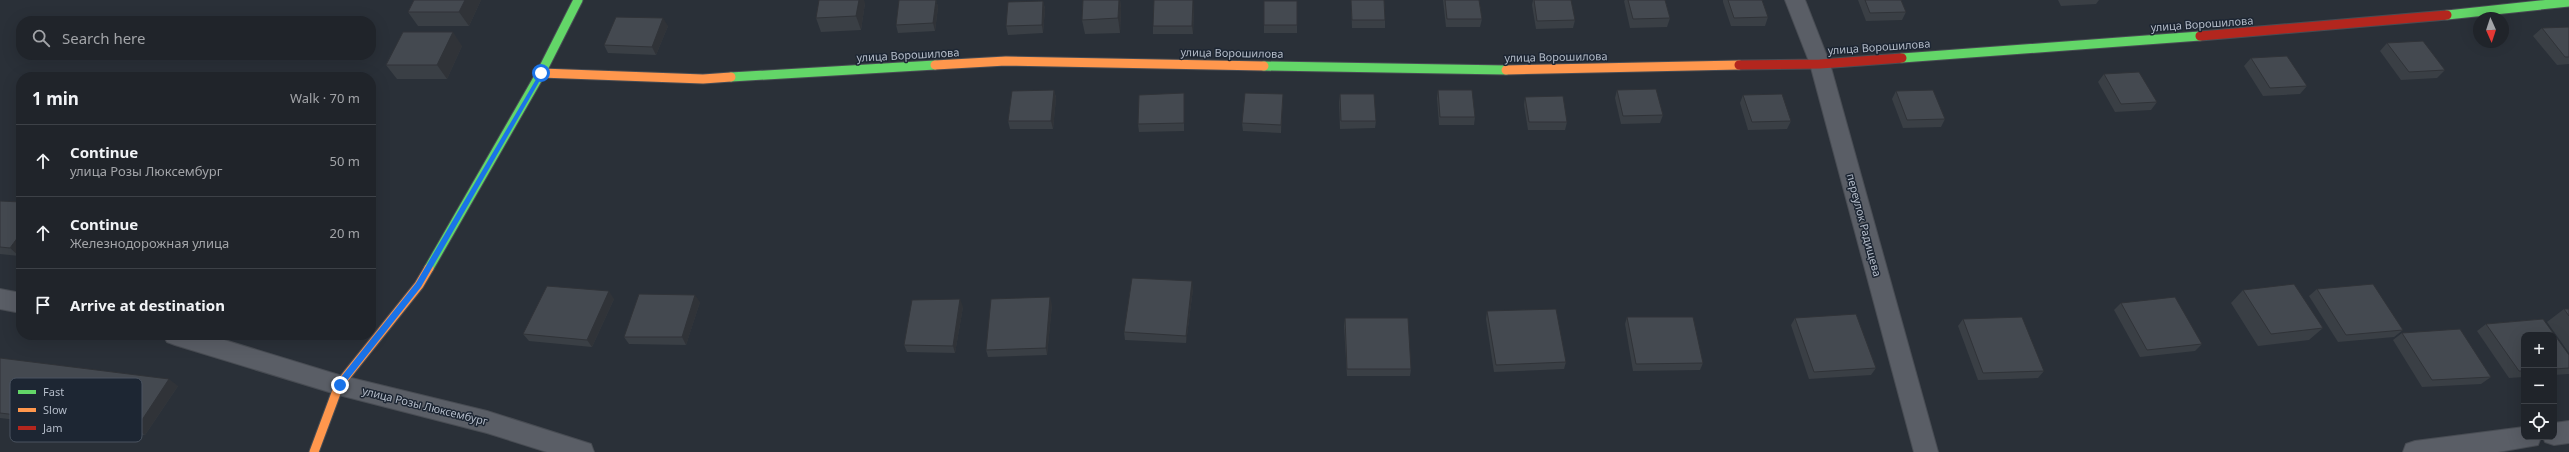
<!DOCTYPE html>
<meta charset="utf-8">
<style>
body{margin:0;font-family:"Noto Sans",sans-serif;background:#2d3036;color:#f1f3f6}
.controls{position:absolute;right:12px;bottom:12px;display:grid;overflow:hidden;border-radius:8px;box-shadow:0 4px 16px #0002}
.controls button{width:36px;height:36px;display:grid;place-items:center;padding:0;border:0;border-bottom:1px solid #3d4147;background:#20242a;color:#f1f3f6;font:20px sans-serif}
.compass{position:absolute;left:2473px;top:12px;width:36px;height:36px;border-radius:50%;background:#20242a;box-shadow:0 4px 16px #0002;rotate:177deg}
.stop{position:absolute;width:12px;height:12px;margin:-9px;border:3px solid #1a73e8;border-radius:50%;background:#fff}
.stop.end{background:#1a73e8;border-color:#fff;box-shadow:0 1px 4px #0008}
.list{margin:0;padding:0;list-style:none}
h2{display:flex;justify-content:space-between;align-items:center;height:52px;margin:0;padding:0 16px;font-size:17px}
h2 small{font-size:13px;font-weight:400;color:#a2a4a8}
.list li{display:grid;grid-template-columns:26px 1fr auto;gap:12px;align-items:center;box-sizing:border-box;height:72px;padding:0 16px;border-top:1px solid #3d4147}
.list b{display:block;font-size:15px;white-space:nowrap}
.list p{margin:0;font-size:13px;white-space:nowrap;color:#a2a4a8}
.list em{font-size:13px;font-style:normal;color:#a2a4a8}
.icon{flex:none;width:22px;height:22px;fill:none;stroke:currentColor;stroke-width:2;stroke-linecap:round;stroke-linejoin:round}
.map{position:relative;flex:none;width:2569px;height:452px;overflow:hidden}
.search{position:absolute;background:#20242a;box-shadow:0 4px 16px #0002;left:16px;top:16px;width:360px;height:44px;display:flex;align-items:center;gap:10px;box-sizing:border-box;padding:0 14px;border-radius:16px;color:#a2a4a8;font-size:15px}
.panel{position:absolute;background:#20242a;box-shadow:0 4px 16px #0002;left:16px;top:72px;width:360px;height:268px;border-radius:16px}
.map>svg:first-child{display:block}
.lines{fill:none;stroke-linecap:round;stroke-linejoin:round}
.street-casing{stroke:#484c53;stroke-width:2}
.fast-casing{stroke:#484c53;stroke-width:11}
.slow-casing{stroke:#484c53;stroke-width:11}
.jam-casing{stroke:#484c53;stroke-width:11}
.street{fill:#5a5e66;fill-rule:evenodd}
.fast{stroke:#63d668;stroke-width:9}
.slow{stroke:#ff974d;stroke-width:9}
.jam{stroke:#b3261e;stroke-width:9}
.wall{fill:#3a3f45}
.shaded-wall{fill:#303338}
.building{fill:#444950;stroke:#303338}
.route{fill:#1a73e8}
.labels{text-anchor:middle;stroke-width:3;stroke-linejoin:round;paint-order:stroke}
.street-label{font-size:11px;fill:#b4bcc9;stroke:#1d2633}
.key{fill:#1d2633;stroke:#4a5360;stroke-width:1}
.key-label{font-size:11px;fill:#b4bcc9}
</style>
<div class="map">
<svg width="2569" height="452" viewBox="0 0 2569 452">
<rect width="100%" height="100%" fill="#2a3038"/>
<g class="lines">
<defs>
<g id="street">
<polygon points="1785,0 1805,0 1830,64 1938,452 1914,452 1810,64"/>
<polygon points="0,289 21,293 21,313 0,309"/>
<polygon points="163,335 208,335 339,375 487,411 591,444 594,452 547,452 487,433 339,395 175,345 167,342"/>
<polygon points="2569,421 2569,443 2554,445 2545,442 2543,437 2554,437 2554,423"/>
<polygon points="2524,427 2524,437 2541,437 2538,445 2498,452 2403,452 2406,444 2415,441"/>
</g>
<g id="fast">
<polyline points="2447,15 2569,2"/>
<polyline points="1902,58 2200,36"/>
<polyline points="1264,66 1506,70"/>
<polyline points="731,77 935,65"/>
<polyline points="429,268 541,73 578,0"/>
</g>
<g id="slow">
<polyline points="935,65 1006,61 1264,66"/>
<polyline points="1506,70 1739,65"/>
<polyline points="541,73 703,79 731,77"/>
<polyline points="314,452 339,385 419,285 429,268"/>
</g>
<g id="jam">
<polyline points="2200,36 2447,15"/>
<polyline points="1739,65 1820,64 1902,58"/>
</g>
</defs>
<use href="#street" class="street-casing"/>
<use href="#fast" class="fast-casing"/>
<use href="#slow" class="slow-casing"/>
<use href="#jam" class="jam-casing"/>
<use href="#street" class="street"/>
<use href="#fast" class="fast"/>
<use href="#slow" class="slow"/>
<use href="#jam" class="jam"/>
</g>
<g class="wall">
<polygon points="481,0 469,26 418,26 408,12"/>
<polygon points="899,0 936,0 938,7 935,31 898,33 896,25"/>
<polygon points="1083,0 1120,0 1121,8 1120,33 1085,34 1082,20"/>
<polygon points="1351,0 1384,0 1385,20 1385,28 1352,28"/>
<polygon points="1443,0 1479,0 1482,19 1480,27 1446,27"/>
<polygon points="1533,0 1571,0 1575,20 1573,28 1536,29 1532,5"/>
<polygon points="1625,0 1665,0 1670,18 1667,27 1630,28 1624,1"/>
<polygon points="1723,0 1762,0 1768,17 1765,26 1731,26 1723,2"/>
<polygon points="1858,0 1901,0 1906,12 1902,20 1866,21"/>
<polygon points="2058,0 2099,0 2096,4 2061,6"/>
<polygon points="1043,1 1045,9 1043,33 1008,35 1006,26"/>
<rect x="1264" y="1" width="33" height="32"/>
<polygon points="865,3 861,30 821,32 816,18"/>
<polygon points="1194,6 1193,34 1153,34 1153,26"/>
<polygon points="668,26 656,55 608,53 604,45"/>
<polygon points="2569,27 2569,64 2557,65 2533,36 2542,28"/>
<polygon points="2387,43 2445,70 2437,78 2401,80 2380,51"/>
<polygon points="462,46 447,79 397,79 386,65"/>
<polygon points="2251,58 2307,86 2300,94 2263,96 2244,66"/>
<polygon points="2104,74 2157,102 2151,110 2115,112 2098,82"/>
<polygon points="1054,90 1056,98 1053,129 1010,129 1008,121"/>
<polygon points="1438,90 1475,117 1474,125 1439,125 1437,98"/>
<polygon points="1617,90 1663,115 1660,123 1621,124 1615,98"/>
<polygon points="1896,91 1945,119 1941,127 1903,128 1892,99"/>
<polygon points="1184,93 1184,131 1139,132 1138,124"/>
<polygon points="1283,94 1281,133 1243,131 1242,123"/>
<polygon points="1340,94 1376,121 1375,128 1340,129 1339,102"/>
<polygon points="1743,95 1791,121 1787,129 1748,130 1740,103"/>
<polygon points="1525,97 1567,122 1565,130 1528,130 1524,105"/>
<polygon points="0,201 19,256 0,254"/>
<polygon points="1193,289 1186,343 1125,340 1124,332"/>
<polygon points="2317,289 2403,330 2394,337 2338,342 2309,296"/>
<polygon points="2243,290 2323,328 2309,340 2258,346 2231,303"/>
<polygon points="614,299 592,347 529,341 523,334"/>
<polygon points="700,302 686,345 629,344 624,337"/>
<polygon points="2121,303 2202,344 2195,351 2140,357 2114,310"/>
<polygon points="1052,305 1047,355 988,357 986,350"/>
<polygon points="963,307 955,353 907,352 904,345"/>
<polygon points="2564,309 2569,309 2569,353 2547,322"/>
<polygon points="1487,311 1566,362 1564,369 1494,372 1486,319"/>
<polygon points="1627,317 1703,363 1700,370 1633,371 1625,324"/>
<polygon points="1345,318 1411,369 1410,376 1347,376 1344,326"/>
<polygon points="1795,318 1876,368 1871,375 1809,379 1791,325"/>
<polygon points="1963,319 2044,371 2038,378 1978,380 1958,326"/>
<polygon points="2543,319 2569,355 2569,368 2563,368 2569,368 2569,374 2568,374 2554,375 2554,335 2524,335 2524,377 2509,378 2477,331 2486,324"/>
<polygon points="2402,333 2491,377 2481,384 2422,387 2393,340"/>
<polygon points="0,358 178,386 145,435 0,418"/>
</g>
<g class="shaded-wall">
<polygon points="465,0 481,0 469,26 459,12"/>
<polygon points="859,0 864,0 865,3 861,30 856,16"/>
<polygon points="936,0 938,7 935,31 933,23"/>
<polygon points="1119,0 1120,0 1121,8 1120,33 1118,18"/>
<polygon points="1193,0 1194,6 1193,34 1192,26"/>
<polygon points="1043,1 1045,9 1043,33 1042,25"/>
<polygon points="663,18 668,26 656,55 652,47"/>
<polygon points="453,32 462,46 447,79 437,65"/>
<polygon points="1054,90 1056,98 1053,129 1051,121"/>
<polygon points="1283,94 1283,102 1281,133 1281,125"/>
<polygon points="21,233 21,253 19,256 10,248"/>
<polygon points="371,278 374,282 371,287"/>
<polygon points="1192,281 1193,289 1186,343 1186,336"/>
<polygon points="609,291 614,299 592,347 587,340"/>
<polygon points="695,295 700,302 686,345 682,337"/>
<polygon points="1050,297 1052,305 1047,355 1046,348"/>
<polygon points="960,299 963,307 955,353 953,346"/>
<polygon points="169,379 178,386 145,435 136,429"/>
</g>
<g class="building">
<polygon points="414,0 465,0 459,12 408,12"/>
<polygon points="819,0 859,0 856,16 816,18"/>
<polygon points="899,0 936,0 933,23 896,25"/>
<polygon points="1083,0 1119,0 1118,18 1082,20"/>
<polygon points="1154,0 1193,0 1192,26 1153,26"/>
<polygon points="1351,0 1384,0 1385,20 1352,20"/>
<polygon points="1445,0 1479,0 1482,19 1447,19"/>
<polygon points="1534,0 1571,0 1575,20 1537,21"/>
<polygon points="1628,0 1665,0 1670,18 1633,19"/>
<polygon points="1728,0 1762,0 1768,17 1734,18"/>
<polygon points="1865,0 1901,0 1906,12 1870,13"/>
<polygon points="1043,1 1042,25 1006,26 1008,2"/>
<rect x="1264" y="1" width="33" height="24"/>
<polygon points="616,17 663,18 652,47 604,45"/>
<polygon points="2569,27 2569,57 2565,57 2542,28"/>
<polygon points="403,32 453,32 437,65 386,65"/>
<polygon points="2423,41 2445,70 2409,72 2387,43"/>
<polygon points="2287,56 2307,86 2270,88 2251,58"/>
<polygon points="2139,72 2157,102 2121,104 2104,74"/>
<polygon points="1656,89 1663,115 1623,116 1617,90"/>
<polygon points="1054,90 1051,121 1008,121 1012,91"/>
<polygon points="1438,90 1472,90 1475,117 1440,117"/>
<polygon points="1933,90 1945,119 1907,120 1896,91"/>
<polygon points="1184,93 1184,123 1138,124 1139,95"/>
<polygon points="1245,93 1283,94 1281,125 1242,123"/>
<polygon points="1340,94 1374,94 1376,121 1341,121"/>
<polygon points="1782,94 1791,121 1752,122 1743,95"/>
<polygon points="1563,96 1567,122 1529,122 1525,97"/>
<polygon points="0,201 21,202 21,233 10,248 0,247"/>
<polygon points="1132,278 1192,281 1186,336 1124,332"/>
<polygon points="2294,284 2323,328 2271,334 2243,290"/>
<polygon points="2373,284 2403,330 2346,335 2317,289"/>
<polygon points="547,286 609,291 587,340 523,334"/>
<polygon points="639,294 695,295 682,337 624,337"/>
<polygon points="1050,297 1046,348 986,350 991,299"/>
<polygon points="2175,297 2202,344 2147,350 2121,303"/>
<polygon points="960,299 953,346 904,345 912,300"/>
<polygon points="1556,309 1566,362 1496,365 1487,311"/>
<polygon points="2564,309 2569,309 2569,316"/>
<polygon points="1856,314 1876,368 1814,372 1795,318"/>
<polygon points="1627,317 1693,317 1703,363 1636,364"/>
<polygon points="2022,317 2044,371 1983,373 1963,319"/>
<polygon points="1345,318 1408,318 1411,369 1347,369"/>
<polygon points="2543,319 2569,355 2569,368 2554,369 2554,335 2524,335 2524,371 2519,371 2486,324"/>
<polygon points="2460,329 2491,377 2432,380 2402,333"/>
<polygon points="0,358 169,379 136,429 0,413"/>
</g>
<polygon class="route" points="541,71 543,75 421,287 342,387 337,387 337,382 416,283"/>
<g class="labels">
<g class="street-label">
<text transform="translate(2202 24) rotate(-4)" y="4">улица Ворошилова</text>
<text transform="translate(1879 47) rotate(-4)" y="4">улица Ворошилова</text>
<text transform="translate(1232 53) rotate(1)" y="4">улица Ворошилова</text>
<text transform="translate(908 55) rotate(-3)" y="4">улица Ворошилова</text>
<text transform="translate(1556 57) rotate(-1)" y="4">улица Ворошилова</text>
<text transform="translate(1864 225) rotate(75)" y="4">переулок Радищева</text>
<text transform="translate(425 406) rotate(14)" y="4">улица Розы Люксембург</text>
</g>
</g>
<rect x="10" y="378" width="132" height="64" rx="6" class="key"/>
<rect x="18" y="390" width="18" height="4" fill="#63d668"/>
<rect x="18" y="408" width="18" height="4" fill="#ff974d"/>
<rect x="18" y="426" width="18" height="4" fill="#b3261e"/>
<g class="key-label">
<text x="43" y="396">Fast</text>
<text x="43" y="414">Slow</text>
<text x="43" y="432">Jam</text>
</g>
</svg>
<div class="controls">
<button>+</button>
<button>−</button>
<button><svg class="icon" aria-label="locate" viewBox="0 0 24 24"><circle cx="12" cy="12" r="6"/><path d="M12 2v4M12 18v4M2 12h4M18 12h4"/></svg></button>
</div>
<svg class="compass" viewBox="-18 -18 36 36"><path d="M0-13l5 13h-10z" fill="#e53935"/><path d="M0 13l5-13h-10z" fill="#a2a4a8"/></svg>
<div class="stop" style="left:541px;top:73px"></div>
<div class="stop end" style="left:340px;top:385px"></div>
<div class="search"><svg class="icon" aria-label="search" viewBox="0 0 24 24"><circle cx="10" cy="10" r="6"/><path d="M15 15l6 6"/></svg>Search here</div>
<section class="panel">
<h2>1 min<small>Walk · 70 m</small></h2>
<ul class="list">
<li><svg class="icon" aria-label="ahead" viewBox="0 0 24 24"><path d="M12 20V5M6 11l6-6 6 6"/></svg><div><b>Continue</b><p>улица Розы Люксембург</p></div><em>50 m</em></li>
<li><svg class="icon" aria-label="ahead" viewBox="0 0 24 24"><path d="M12 20V5M6 11l6-6 6 6"/></svg><div><b>Continue</b><p>Железнодорожная улица</p></div><em>20 m</em></li>
<li><svg class="icon" aria-label="arrive" viewBox="0 0 24 24"><path d="M6 21V4h12l-3 4 3 4H6"/></svg><div><b>Arrive at destination</b></div></li>
</ul>
</section>
</div>
